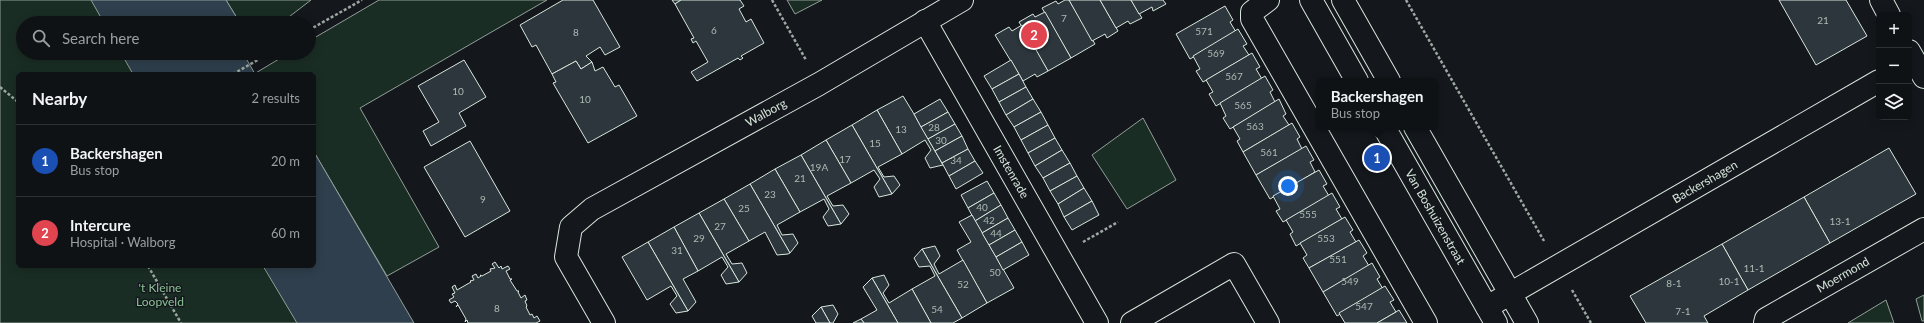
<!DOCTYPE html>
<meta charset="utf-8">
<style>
body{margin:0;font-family:Lato,sans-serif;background:#1d2022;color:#f1f3f6}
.controls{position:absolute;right:12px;top:12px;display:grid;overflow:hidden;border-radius:6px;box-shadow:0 2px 10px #0003}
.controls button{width:36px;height:36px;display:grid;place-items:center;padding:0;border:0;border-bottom:1px solid #2f3234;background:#0f1215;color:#f1f3f6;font:20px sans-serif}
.you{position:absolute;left:1288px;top:186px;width:14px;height:14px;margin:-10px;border:3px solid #fff;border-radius:50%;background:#1a73e8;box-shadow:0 0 0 6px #1a73e833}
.badge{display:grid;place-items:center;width:26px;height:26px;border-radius:50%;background:#0f766e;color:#fff;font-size:13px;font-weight:700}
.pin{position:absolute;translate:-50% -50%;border:2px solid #fff;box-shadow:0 1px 4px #0006}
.popup{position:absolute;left:1316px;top:78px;width:122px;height:52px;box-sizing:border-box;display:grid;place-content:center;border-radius:6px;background:#0f1215;filter:drop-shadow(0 1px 3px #0005);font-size:13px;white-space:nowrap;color:#9b9ea0}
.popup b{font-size:15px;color:#f1f3f6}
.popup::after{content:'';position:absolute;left:50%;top:100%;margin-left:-8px;border:8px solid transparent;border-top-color:#0f1215}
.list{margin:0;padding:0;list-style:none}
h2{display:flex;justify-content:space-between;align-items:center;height:52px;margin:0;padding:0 16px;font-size:17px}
h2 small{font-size:13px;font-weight:400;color:#9b9ea0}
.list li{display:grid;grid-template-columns:26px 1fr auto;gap:12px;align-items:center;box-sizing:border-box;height:72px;padding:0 16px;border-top:1px solid #2f3234}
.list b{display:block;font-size:15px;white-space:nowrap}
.list p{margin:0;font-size:13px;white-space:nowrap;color:#9b9ea0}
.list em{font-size:13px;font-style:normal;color:#9b9ea0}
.icon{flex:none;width:22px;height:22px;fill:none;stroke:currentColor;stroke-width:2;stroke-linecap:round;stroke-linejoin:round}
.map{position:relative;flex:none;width:1924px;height:323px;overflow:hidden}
.search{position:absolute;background:#0f1215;box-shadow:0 2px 10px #0003;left:16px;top:16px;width:300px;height:44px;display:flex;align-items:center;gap:10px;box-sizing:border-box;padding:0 14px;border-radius:22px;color:#9b9ea0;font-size:15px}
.panel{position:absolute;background:#0f1215;box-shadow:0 2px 10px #0003;left:16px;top:72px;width:300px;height:196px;border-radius:6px}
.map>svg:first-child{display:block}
.green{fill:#1a2d24;stroke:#939e99}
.water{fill:#2f3f4d;stroke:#939e99}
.building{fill:#2c363c;stroke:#d8e6dc}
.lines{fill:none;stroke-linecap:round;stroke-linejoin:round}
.minor-casing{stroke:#d8e6dc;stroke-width:24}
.path{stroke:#9da8a2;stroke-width:2.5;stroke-dasharray:3 2;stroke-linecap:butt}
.minor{stroke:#14181c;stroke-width:22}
.labels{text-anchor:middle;stroke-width:3;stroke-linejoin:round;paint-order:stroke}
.number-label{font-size:10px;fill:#adbab4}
.street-label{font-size:12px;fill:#d8e6dc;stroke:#14181c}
.park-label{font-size:12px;fill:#8ac095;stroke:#14181c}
</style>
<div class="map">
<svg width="1924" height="323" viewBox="0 0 1924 323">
<rect width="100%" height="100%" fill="#14181c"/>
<g class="green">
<polygon points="0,0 106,0 120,23 23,23 23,53 138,53 151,74 18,74 18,266 269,266 302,323 0,323"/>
<polygon points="226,0 311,0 281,23 240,23"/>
<polygon points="379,0 547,0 360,108 439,247 387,276 314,152 314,74 254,74 289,53 309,53 309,41"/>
<polygon points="787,0 822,0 795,14"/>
<polygon points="1143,118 1176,180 1127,209 1092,155"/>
<polygon points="1924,295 1924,321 1922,321 1916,299"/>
<polygon points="1886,300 1894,323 1848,323"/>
</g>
<g class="water">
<polygon points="91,0 226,0 240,23 104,23"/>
<polygon points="121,53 243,53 255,74 133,74"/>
<polygon points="314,152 414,323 297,323 263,266 314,266"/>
</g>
<g class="building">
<polygon points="563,0 593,0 620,47 605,55 600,47 586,56 592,62 581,69 576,61 552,74 536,45 532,47 520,25"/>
<polygon points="672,0 681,0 675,4"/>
<polygon points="681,0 740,0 744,6 739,9 746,22 751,19 764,43 741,56 743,58 740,60 738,58 697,81 691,72 708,62 696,41 693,43 691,39 694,38 675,4"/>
<polygon points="1065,0 1069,0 1095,44 1071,58 1042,8 1056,1 1058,4"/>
<polygon points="1069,0 1100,0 1118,31 1107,38 1105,34 1092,41"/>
<polygon points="1100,0 1131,0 1142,18 1130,24 1128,21 1116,28"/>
<polygon points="1131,0 1163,0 1166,4 1153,11 1152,7 1139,14"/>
<polygon points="1779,0 1846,0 1867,36 1816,65"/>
<polygon points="1225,6 1233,20 1230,22 1236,32 1190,59 1176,34"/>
<polygon points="1045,12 1071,58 1048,71 1019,22 1033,14 1035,17"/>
<polygon points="1022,25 1048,71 1037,77 1035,74 1023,81 995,35 1009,27 1012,31"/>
<polygon points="1238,29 1247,44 1243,46 1249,55 1203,82 1196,71 1200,69 1193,56"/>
<polygon points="1252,53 1260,67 1256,69 1262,79 1216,106 1209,94 1213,92 1206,80"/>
<polygon points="464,60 486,97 459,113 466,126 431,146 423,131 439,122 418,86"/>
<polygon points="1011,60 1019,74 992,89 984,76"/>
<polygon points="576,61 581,69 592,62 595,71 603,67 615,87 619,85 637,116 588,143 553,83 556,82 552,74"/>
<polygon points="1019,74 1026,87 999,102 992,89"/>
<polygon points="1265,76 1273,90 1270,92 1275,102 1230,129 1223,118 1226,116 1220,103"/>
<polygon points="1026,87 1033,99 1006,115 999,102"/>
<polygon points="903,96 914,114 943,165 930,168 925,158 931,150 925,140 902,154 877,110"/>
<polygon points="940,99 948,112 921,127 914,114"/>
<polygon points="1033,99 1041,112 1014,127 1006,115"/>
<polygon points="1279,99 1286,114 1283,116 1289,125 1243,152 1237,141 1240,139 1233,127"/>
<polygon points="877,110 902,154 878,167 884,177 894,176 900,185 892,194 852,125"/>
<polygon points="948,112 955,124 928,139 921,127"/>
<polygon points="1041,112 1048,125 1021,140 1014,127"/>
<polygon points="1292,123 1300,137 1297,139 1302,149 1256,175 1243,152"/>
<polygon points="955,124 962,136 935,151 928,139"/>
<polygon points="852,125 892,194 879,197 874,187 880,179 874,170 851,183 826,140"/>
<polygon points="1048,125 1055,138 1028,153 1021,140"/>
<polygon points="962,136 968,149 942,163 935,151"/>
<polygon points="1055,138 1062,150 1035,166 1028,153"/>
<polygon points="826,140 851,183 827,196 833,206 843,205 849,214 841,224 801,155"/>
<polygon points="470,141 510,211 465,237 424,167"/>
<polygon points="1306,146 1314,160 1310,162 1315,172 1270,199 1256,175"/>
<polygon points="1889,148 1916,194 1830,243 1804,197"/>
<polygon points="968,149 975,161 949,176 942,163"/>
<polygon points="1062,150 1070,163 1043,178 1035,166"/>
<polygon points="801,155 841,224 828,226 823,217 829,209 824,199 800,212 775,169"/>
<polygon points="975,161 983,173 956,189 949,176"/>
<polygon points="1070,163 1077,176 1050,191 1043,178"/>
<polygon points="775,169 800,212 777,225 782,235 793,234 798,243 790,253 750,184"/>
<polygon points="1319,170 1327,184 1323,186 1329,196 1283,222 1276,211 1280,209 1273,196"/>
<polygon points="1077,176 1084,188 1058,204 1050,191"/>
<polygon points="987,181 994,193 968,208 961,195"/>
<polygon points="750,184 790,253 788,254 777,255 765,232 749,241 724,199"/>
<polygon points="1084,188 1092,201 1064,217 1058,204"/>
<polygon points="994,193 1001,205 975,221 968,208"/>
<polygon points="1332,193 1340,207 1336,209 1342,219 1296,246 1290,234 1293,232 1286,220"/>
<polygon points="1804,197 1830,243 1748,290 1722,244"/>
<polygon points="724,199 749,241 726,254 732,264 742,263 747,273 739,282 699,213"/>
<polygon points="1092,201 1099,215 1072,230 1064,217"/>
<polygon points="1001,205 1008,218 982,233 975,221"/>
<polygon points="699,213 739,282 726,284 721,275 728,267 722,257 698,271 674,227"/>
<polygon points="972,215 1014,288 987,303 957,250 971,242 959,222"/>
<polygon points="1345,217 1353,230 1350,232 1356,242 1309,268 1303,258 1307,255 1300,243"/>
<polygon points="1008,218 1015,230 989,245 982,233"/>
<polygon points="674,227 698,271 683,279 696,302 688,311 648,242"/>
<polygon points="1015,230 1022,242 996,257 989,245"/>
<polygon points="1359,240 1367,253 1363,256 1369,266 1323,292 1309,268"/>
<polygon points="648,242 688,311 676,313 670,304 677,296 671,286 647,300 622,257"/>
<polygon points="1022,242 1029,255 1003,270 996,257"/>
<polygon points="1722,244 1748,290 1704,316 1708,323 1646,323 1630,296"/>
<polygon points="935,246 940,256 934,264 939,274 963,260 987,303 962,318 922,249"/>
<polygon points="922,249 962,318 953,323 931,323 912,289 935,276 930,266 919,267 914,258"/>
<polygon points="495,262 499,268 501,266 502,269 508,266 510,269 506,271 510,279 512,279 510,280 517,291 519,291 518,292 521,298 525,295 527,300 525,301 527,306 526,307 530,315 532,314 534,318 537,316 540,321 536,323 468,323 467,320 465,322 466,319 458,305 456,307 458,304 455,301 451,303 449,300 454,297 452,294 455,293 452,287 455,285 457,290 471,282 470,281 474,280 472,276 476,274 478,278 481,276 480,275 482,276 491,271 490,269 495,268 492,264"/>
<polygon points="1372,263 1380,277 1377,279 1383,289 1337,316 1323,292"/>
<polygon points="884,275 889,285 883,293 889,303 912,289 931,323 898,323 872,278"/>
<polygon points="872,278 898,323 864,323 861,319 877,310 863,287"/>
<polygon points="1385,286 1394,300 1390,302 1396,312 1377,323 1345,323 1339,313"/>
<polygon points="833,305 838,314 833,323 830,323 821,307"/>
<polygon points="821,307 830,323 816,323 812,316"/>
<polygon points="1399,310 1407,323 1377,323 1396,312"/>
<polygon points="861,319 864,323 853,323"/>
</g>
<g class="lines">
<defs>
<g id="minor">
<polyline points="1268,0 1252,12 1252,19 1426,323"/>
<polyline points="1311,0 1357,81"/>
<polyline points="1343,0 1389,81"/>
<polyline points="1881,0 1889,15"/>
<polyline points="925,21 1097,323"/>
<polyline points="1909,51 1924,77"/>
<polyline points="1384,127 1496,323"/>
<polyline points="1415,127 1527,323"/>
<polyline points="1487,307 1879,81"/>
<polyline points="604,323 566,257 571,227 592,209 819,84 962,0"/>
<polyline points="1132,323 1234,264 1268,323"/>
<polyline points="1765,323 1766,319 1924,229"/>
</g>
</defs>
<use href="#minor" class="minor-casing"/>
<g class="path">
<polyline points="772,0 806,60"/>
<polyline points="1406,0 1544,241"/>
<polyline points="309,30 362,0"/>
<polyline points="233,74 270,53"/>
<polyline points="0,87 18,102"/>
<polyline points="1083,242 1118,222"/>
<polyline points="148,266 181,323"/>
<polyline points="1572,290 1591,323"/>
</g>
<use href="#minor" class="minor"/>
</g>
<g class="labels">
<g class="number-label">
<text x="1064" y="22">7</text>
<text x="1823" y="24">21</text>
<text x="714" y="34">6</text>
<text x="1204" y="35">571</text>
<text x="576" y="36">8</text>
<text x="1216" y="57">569</text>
<text x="1234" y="80">567</text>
<text x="458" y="95">10</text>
<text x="585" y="103">10</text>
<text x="1243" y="109">565</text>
<text x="1255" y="130">563</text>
<text x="934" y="131">28</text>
<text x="901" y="133">13</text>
<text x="941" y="144">30</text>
<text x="875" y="147">15</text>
<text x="1269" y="156">561</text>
<text x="845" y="163">17</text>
<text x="956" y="164">34</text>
<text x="819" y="171">19A</text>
<text x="800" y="182">21</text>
<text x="770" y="198">23</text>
<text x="483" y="203">9</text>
<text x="982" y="211">40</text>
<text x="744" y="212">25</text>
<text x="1308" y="218">555</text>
<text x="989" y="224">42</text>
<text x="1840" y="225">13-1</text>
<text x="720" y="230">27</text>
<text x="996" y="237">44</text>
<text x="699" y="242">29</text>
<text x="1326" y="242">553</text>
<text x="677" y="254">31</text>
<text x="1338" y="263">551</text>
<text x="1754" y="272">11-1</text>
<text x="995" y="276">50</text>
<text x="1350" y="285">549</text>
<text x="1729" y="285">10-1</text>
<text x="1674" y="287">8-1</text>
<text x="963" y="288">52</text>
<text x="1364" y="310">547</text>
<text x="497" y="312">8</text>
<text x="937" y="313">54</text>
<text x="1683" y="315">7-1</text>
</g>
<g class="street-label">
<text transform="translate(766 113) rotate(-29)" y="4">Walborg</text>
<text transform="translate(1011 172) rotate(60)" y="4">Imstenrade</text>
<text transform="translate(1705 182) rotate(-30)" y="4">Backershagen</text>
<text transform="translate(1435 217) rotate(60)" y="4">Van Boshuizenstraat</text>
<text transform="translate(1843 275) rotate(-30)" y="4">Moermond</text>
</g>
<g class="park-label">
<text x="160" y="292">'t Kleine<tspan x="160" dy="14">Loopveld</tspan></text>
</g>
</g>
</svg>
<div class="controls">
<button>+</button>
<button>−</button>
<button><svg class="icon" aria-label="layers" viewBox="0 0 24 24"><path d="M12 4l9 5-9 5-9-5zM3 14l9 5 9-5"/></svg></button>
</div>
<div class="you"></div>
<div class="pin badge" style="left:1377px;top:158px;background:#1a4fb4">1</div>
<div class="popup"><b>Backershagen</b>Bus stop</div>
<div class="pin badge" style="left:1034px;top:35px;background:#e0444e">2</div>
<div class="search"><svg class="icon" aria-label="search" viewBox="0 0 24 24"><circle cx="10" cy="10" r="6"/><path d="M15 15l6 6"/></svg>Search here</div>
<section class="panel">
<h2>Nearby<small>2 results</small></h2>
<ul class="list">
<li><span class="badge" style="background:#1a4fb4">1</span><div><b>Backershagen</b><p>Bus stop</p></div><em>20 m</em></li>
<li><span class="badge" style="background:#e0444e">2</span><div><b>Intercure</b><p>Hospital · Walborg</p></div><em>60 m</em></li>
</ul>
</section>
</div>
